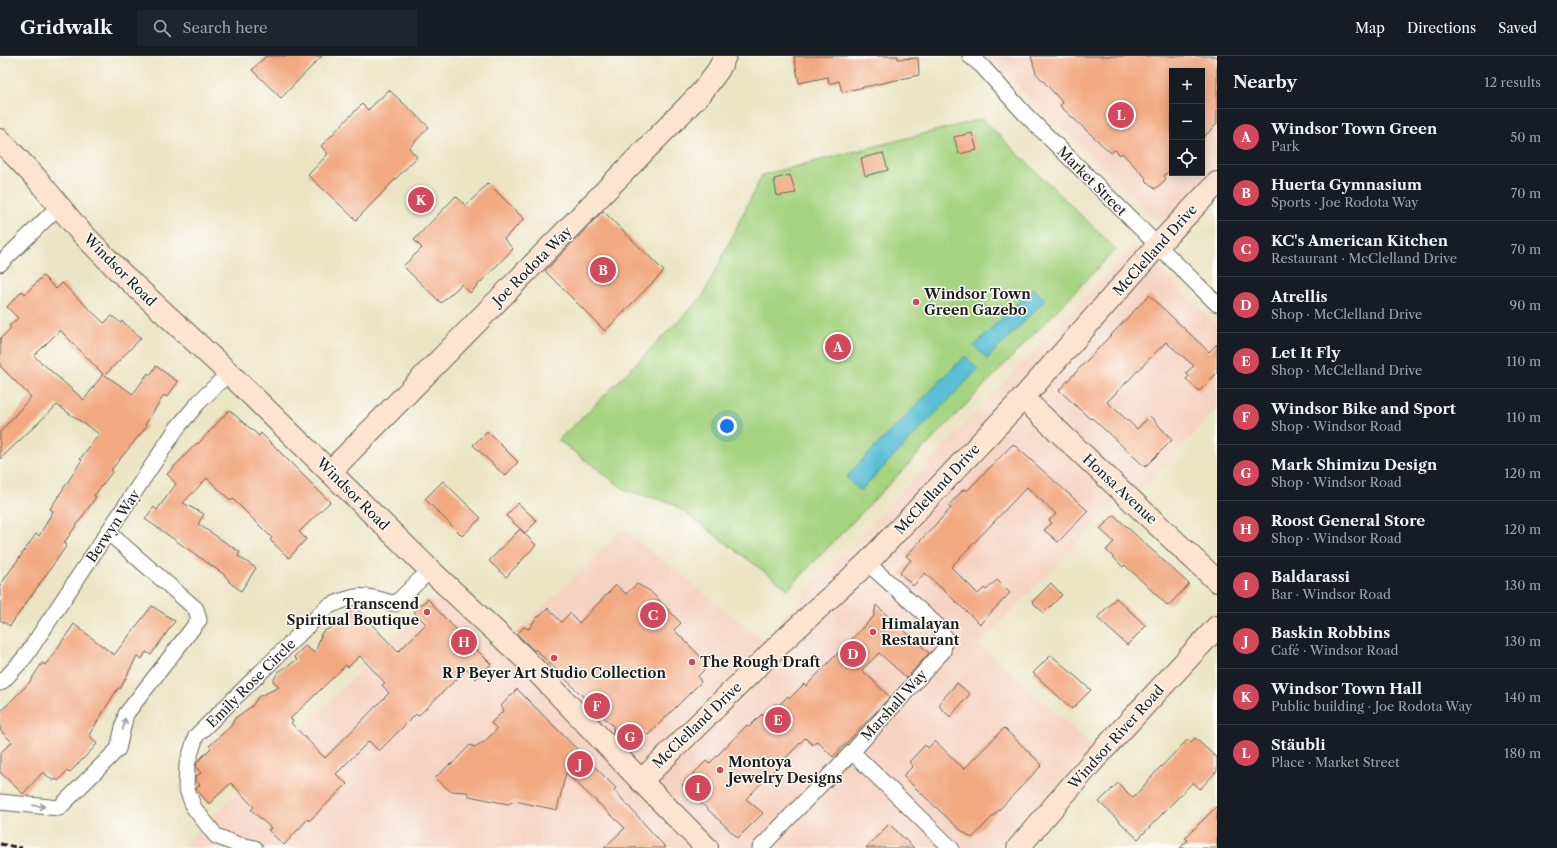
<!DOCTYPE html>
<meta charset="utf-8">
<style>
body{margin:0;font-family:"Libre Caslon Text",serif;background:#20242c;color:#f1f3f6}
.controls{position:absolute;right:12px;top:12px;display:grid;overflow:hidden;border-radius:0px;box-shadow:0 2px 10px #0003}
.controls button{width:36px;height:36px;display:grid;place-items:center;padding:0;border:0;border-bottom:1px solid #363941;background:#171b24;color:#f1f3f6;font:20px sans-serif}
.you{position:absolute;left:727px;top:370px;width:14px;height:14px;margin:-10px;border:3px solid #fff;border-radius:50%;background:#1a73e8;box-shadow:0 0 0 6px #1a73e833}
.badge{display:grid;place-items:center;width:26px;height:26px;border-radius:50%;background:#d1495b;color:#fff;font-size:13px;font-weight:700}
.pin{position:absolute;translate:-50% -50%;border:2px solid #fff;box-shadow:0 1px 4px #0006}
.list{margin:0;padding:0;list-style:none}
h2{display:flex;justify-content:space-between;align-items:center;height:52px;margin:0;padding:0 16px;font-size:17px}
h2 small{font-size:13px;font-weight:400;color:#9ea1a6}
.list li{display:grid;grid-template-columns:26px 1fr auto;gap:12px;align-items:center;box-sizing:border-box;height:56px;padding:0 16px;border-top:1px solid #363941}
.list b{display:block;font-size:15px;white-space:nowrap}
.list p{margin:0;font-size:13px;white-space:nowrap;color:#9ea1a6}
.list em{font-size:13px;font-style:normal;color:#9ea1a6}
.icon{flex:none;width:22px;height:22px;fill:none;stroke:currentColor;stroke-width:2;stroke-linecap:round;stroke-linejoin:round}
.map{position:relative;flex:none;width:1217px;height:792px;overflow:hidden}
header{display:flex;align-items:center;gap:24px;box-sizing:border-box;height:56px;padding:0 20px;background:#171b24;border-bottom:1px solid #363941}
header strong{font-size:19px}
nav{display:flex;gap:22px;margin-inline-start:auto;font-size:14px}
.search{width:280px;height:36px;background:#20242c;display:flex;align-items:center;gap:10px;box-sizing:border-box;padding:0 14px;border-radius:0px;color:#9ea1a6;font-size:15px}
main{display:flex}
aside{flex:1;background:#171b24}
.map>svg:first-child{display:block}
.built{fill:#f5d3c2;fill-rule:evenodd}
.green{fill:#a5d380;stroke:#60784e}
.water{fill:#58bfd6;stroke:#3a6e79}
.building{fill:#f2a982;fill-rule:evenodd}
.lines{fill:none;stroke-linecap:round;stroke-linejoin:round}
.street-casing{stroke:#646257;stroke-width:17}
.secondary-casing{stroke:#646257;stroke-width:24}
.street{stroke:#fff;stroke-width:15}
.secondary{stroke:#fde4d0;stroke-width:22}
.rail{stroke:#1c1c1c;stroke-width:3;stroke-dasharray:6 3;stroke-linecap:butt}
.oneway{stroke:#999}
.poi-dot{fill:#d1495b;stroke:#fdfcf7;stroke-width:1.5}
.labels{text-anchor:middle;stroke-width:3;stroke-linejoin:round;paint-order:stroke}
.street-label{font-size:14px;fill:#1c1c1c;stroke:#fdfcf7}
.poi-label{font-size:14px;font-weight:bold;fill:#1c1c1c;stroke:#fdfcf7;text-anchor:start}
</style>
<header>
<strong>Gridwalk</strong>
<div class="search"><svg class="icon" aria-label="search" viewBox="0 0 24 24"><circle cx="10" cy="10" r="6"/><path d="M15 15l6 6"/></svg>Search here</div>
<nav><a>Map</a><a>Directions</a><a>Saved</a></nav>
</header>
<main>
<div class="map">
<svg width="1217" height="792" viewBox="0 0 1217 792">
<rect width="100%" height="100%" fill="#fdfcf7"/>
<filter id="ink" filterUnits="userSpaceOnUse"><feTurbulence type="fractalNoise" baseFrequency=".025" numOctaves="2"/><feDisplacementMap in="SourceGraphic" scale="8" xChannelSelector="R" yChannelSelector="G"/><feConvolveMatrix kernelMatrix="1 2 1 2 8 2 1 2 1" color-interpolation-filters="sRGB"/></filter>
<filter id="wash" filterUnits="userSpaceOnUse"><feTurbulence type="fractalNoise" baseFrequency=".012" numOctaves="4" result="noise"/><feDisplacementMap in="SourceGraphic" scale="16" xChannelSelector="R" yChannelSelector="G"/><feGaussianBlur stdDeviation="0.9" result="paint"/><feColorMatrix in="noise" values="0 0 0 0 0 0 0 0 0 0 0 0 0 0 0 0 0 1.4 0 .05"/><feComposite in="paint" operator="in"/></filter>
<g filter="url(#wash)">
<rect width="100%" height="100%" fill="#ebe5c5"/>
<g class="built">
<path d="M986 0H1217V112L1164 171ZM1172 15H1202V117H1172Z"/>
<polygon points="1134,189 1217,269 1217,353 1145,431 1108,455 979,589 1095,692 994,792 181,792 439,537 496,596 623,473 762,583"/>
</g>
<polygon class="green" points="982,63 1116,193 788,533 672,447 627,435 558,384 588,356 703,240 762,119"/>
<g class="water">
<polygon points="1033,232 1045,244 987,303 974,290"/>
<polygon points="965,300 978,313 860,435 846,421"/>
</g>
<g id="blocks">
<g class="building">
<polygon points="266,0 322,0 281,42 252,14"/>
<polygon points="794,0 898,0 898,3 918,2 919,19 842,36 839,25 829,28 828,21 799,27"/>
<polygon points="1031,0 1217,0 1217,68 1202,83 1202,15 1172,15 1172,112 1164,120 1166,123 1155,133 1145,124 1146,122 1122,97 1120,99 1115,94 1111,97 1060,50 1063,47 1036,17"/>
<polygon points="389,34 429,71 409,92 417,101 356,164 308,119 328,98 321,90 362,48 368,54"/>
<polygon points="972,77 977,94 959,98 954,81"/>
<polygon points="883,97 888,114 865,120 861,102"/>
<polygon points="790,119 796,137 777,140 774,123"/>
<polygon points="488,127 524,163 504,183 513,193 470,237 462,228 441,247 403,210 422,192 414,184 456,140 466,150"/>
<polygon points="603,155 664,215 605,275 545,215"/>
<path d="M43 220 56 233 62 227 104 267 112 260 121 267 122 265 141 282 105 319 133 338 148 317 150 319 156 310 178 326 167 341 164 339 145 369 147 370 111 414 113 415 94 440 96 441 64 487 67 489 10 570 0 564V529L36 478 39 480 53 455 50 453 82 404 80 403 99 378 57 349 0 403V376L31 341 0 310V283L11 272 9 270 18 262 7 251 22 235 25 238ZM60 274 103 318 84 344 34 300Z"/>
<polygon points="1149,239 1209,296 1217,288 1217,317 1199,335 1186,323 1189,320 1186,317 1194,310 1166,286 1107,346 1137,373 1150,360 1172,384 1145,411 1092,362 1090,363 1059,334"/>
<polygon points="229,354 259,380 261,377 330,446 299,476 306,483 289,502 270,484 272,482 233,443 231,445 207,422 183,447 204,458 198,468 240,496 238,500 256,512 241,535 229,526 229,524 222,517 145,463 154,451 157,454 176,428 167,418 197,387 198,388"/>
<polygon points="487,375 518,406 505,420 473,389"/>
<polygon points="1013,388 1088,455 1058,486 1044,474 1052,467 1049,464 1056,458 1027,431 951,511 978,538 984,532 986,534 997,524 1010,537 980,568 925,517 913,530 900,517 911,504 906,500 951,452 948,450 964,433 967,435"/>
<polygon points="443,425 481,462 462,480 425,443"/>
<polygon points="518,447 537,465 525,477 506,460"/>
<polygon points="1114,459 1189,528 1168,550 1125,509 1123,511 1106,494 1114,486 1100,473"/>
<polygon points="520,473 536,489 506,521 489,505"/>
<polygon points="1051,527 1062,539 1044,557 1032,546"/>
<polygon points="637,528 650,535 681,567 674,574 705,605 704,614 698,620 701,626 648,679 644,675 629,689 625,690 614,679 613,670 536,594 533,594 517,578 524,571 529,573 536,562 541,559 548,552 561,566 570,557 579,567 616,529 626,538"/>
<polygon points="1116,542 1146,570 1127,589 1097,562"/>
<path d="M428 543 439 556 491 608 476 623 467 613 418 660 416 658 379 695 369 685 336 718 347 728 309 765 308 763 284 789 268 774 271 772 251 754 254 751 231 727 209 748 197 734 196 732 200 729 195 724V721L201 717 196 711 197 706 211 692 209 690 231 670 235 662 252 650 258 641 279 631 273 625 278 616 297 604 294 601 305 590 315 597 322 576 339 568 355 551 398 596 426 568 414 556 420 549ZM360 600 385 627 382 629 389 637 325 702 291 667 293 665 290 663 346 609 348 611Z"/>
<polygon points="876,549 929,597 907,622 879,597 862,614 890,641 833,701 817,685 813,689 805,682 746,743 763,757 738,782 682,729 706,705 709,708 747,669 749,671 762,658 763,660 775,648 778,650 788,640 790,642 804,628 806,630 874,560"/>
<polygon points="152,550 175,565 151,599 146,596 142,603 137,600 120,633 118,632 89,679 97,688 85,701 69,717 67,715 58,725 56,723 53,725 43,716 23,738 0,716 0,697 12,686 0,674 0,656 29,627 42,607 45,609 52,600 74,568 114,599"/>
<polygon points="1051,599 1091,634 1072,653 1033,617"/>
<polygon points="957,627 970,638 950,661 940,651 940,646"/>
<polygon points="517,633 616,732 614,734 666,792 604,792 625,772 566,717 557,754 515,745 508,748 469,740 467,736 450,735 435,722 450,708 451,709 470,689 474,691 484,686 497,673 491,667 504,654 501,650"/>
<polygon points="1004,672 1042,709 972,782 959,773 903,720 913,710 909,706 925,689 928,692 935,685 964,713"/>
<polygon points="1195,682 1217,702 1217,715 1200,733 1193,726 1138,783 1099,746 1118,727 1133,742 1161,710 1161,711 1188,683 1191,687"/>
<polygon points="1217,750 1217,792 1180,792 1188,784 1185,782"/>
<polygon points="889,768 914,792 866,792"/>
</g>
</g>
</g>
<g filter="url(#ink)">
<use href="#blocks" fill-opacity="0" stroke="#646257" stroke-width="1"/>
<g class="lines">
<defs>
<g id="street">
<polyline points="970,0 982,10 1024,57 1217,248"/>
<polyline points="0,208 59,150"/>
<polyline points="0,627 4,624 25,601 177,372 199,346 229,317"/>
<polyline points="852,696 951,792"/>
<polyline points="0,746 59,752 118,693 126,658 199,564 196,553 109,477"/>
<path d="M255 792 236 788 216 780 194 752 186 731 187 709 196 680 327 551C358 537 363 538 395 548L430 514"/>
<polyline points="760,792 852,696 943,595 945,581 938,570 867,507"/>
</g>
<g id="secondary">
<polyline points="0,84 37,123 78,173 120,216 229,317 430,514 523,601 641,725 707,792"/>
<polyline points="1023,342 1217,525"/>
<polyline points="331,415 702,36 719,13 725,0"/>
<polyline points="641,725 785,583 867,507 1023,342 1157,190 1217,127"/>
<polyline points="1018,792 1092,706 1217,571"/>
</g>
</defs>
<use href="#street" class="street-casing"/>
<use href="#secondary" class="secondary-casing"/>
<use href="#street" class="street"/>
<use href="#secondary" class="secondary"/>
<polyline class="rail" points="0,788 22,792"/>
</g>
<defs><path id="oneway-shaft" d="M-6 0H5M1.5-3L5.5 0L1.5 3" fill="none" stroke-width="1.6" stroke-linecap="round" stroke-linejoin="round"/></defs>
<g class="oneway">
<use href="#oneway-shaft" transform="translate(124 668) rotate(-78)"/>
<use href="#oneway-shaft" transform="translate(39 750) rotate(6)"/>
</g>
</g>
<g class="poi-dot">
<circle cx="916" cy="246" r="4"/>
<circle cx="427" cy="556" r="4"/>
<circle cx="873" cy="576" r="4"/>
<circle cx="554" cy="602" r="4"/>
<circle cx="692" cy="606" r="4"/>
<circle cx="720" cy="714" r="4"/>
</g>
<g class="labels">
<g class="street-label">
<text transform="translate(1092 125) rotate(45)" y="5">Market Street</text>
<text transform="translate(1155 194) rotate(-48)" y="5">McClelland Drive</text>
<text transform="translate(532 210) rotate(-45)" y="5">Joe Rodota Way</text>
<text transform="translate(120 214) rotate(45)" y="5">Windsor Road</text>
<text transform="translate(937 433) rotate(-47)" y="5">McClelland Drive</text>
<text transform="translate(1120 433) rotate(43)" y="5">Honsa Avenue</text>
<text transform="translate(353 438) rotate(45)" y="5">Windsor Road</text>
<text transform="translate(113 470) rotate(-56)" y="5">Berwyn Way</text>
<text transform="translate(251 627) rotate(-45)" y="5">Emily Rose Circle</text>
<text transform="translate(894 649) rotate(-48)" y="5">Marshall Way</text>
<text transform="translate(697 669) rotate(-44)" y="5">McClelland Drive</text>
<text transform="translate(1116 681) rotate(-48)" y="5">Windsor River Road</text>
</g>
<g class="poi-label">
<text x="924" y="243">Windsor Town<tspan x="924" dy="16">Green Gazebo</tspan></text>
<text x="419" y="553" text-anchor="end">Transcend<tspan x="419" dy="16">Spiritual Boutique</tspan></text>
<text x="881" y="573">Himalayan<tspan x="881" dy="16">Restaurant</tspan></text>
<text x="700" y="611">The Rough Draft</text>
<text x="554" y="622" text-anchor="middle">R P Beyer Art Studio Collection</text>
<text x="728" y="711">Montoya<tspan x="728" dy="16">Jewelry Designs</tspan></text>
</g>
</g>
</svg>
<div class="controls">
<button>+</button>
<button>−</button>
<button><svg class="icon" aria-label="locate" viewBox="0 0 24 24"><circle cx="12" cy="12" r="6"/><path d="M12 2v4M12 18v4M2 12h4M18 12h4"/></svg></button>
</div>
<div class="you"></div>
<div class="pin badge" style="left:838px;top:291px">A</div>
<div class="pin badge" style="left:603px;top:214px">B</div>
<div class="pin badge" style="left:653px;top:559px">C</div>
<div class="pin badge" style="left:853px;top:598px">D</div>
<div class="pin badge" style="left:778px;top:664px">E</div>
<div class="pin badge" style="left:597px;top:650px">F</div>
<div class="pin badge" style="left:630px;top:681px">G</div>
<div class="pin badge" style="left:464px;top:586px">H</div>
<div class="pin badge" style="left:698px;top:732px">I</div>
<div class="pin badge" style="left:580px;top:708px">J</div>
<div class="pin badge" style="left:421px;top:144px">K</div>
<div class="pin badge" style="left:1121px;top:59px">L</div>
</div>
<aside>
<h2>Nearby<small>12 results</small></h2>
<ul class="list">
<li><span class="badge">A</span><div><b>Windsor Town Green</b><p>Park</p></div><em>50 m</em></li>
<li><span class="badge">B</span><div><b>Huerta Gymnasium</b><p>Sports · Joe Rodota Way</p></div><em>70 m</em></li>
<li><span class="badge">C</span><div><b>KC's American Kitchen</b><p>Restaurant · McClelland Drive</p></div><em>70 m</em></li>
<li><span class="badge">D</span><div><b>Atrellis</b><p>Shop · McClelland Drive</p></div><em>90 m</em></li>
<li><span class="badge">E</span><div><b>Let It Fly</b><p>Shop · McClelland Drive</p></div><em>110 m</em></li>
<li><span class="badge">F</span><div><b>Windsor Bike and Sport</b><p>Shop · Windsor Road</p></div><em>110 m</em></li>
<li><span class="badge">G</span><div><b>Mark Shimizu Design</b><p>Shop · Windsor Road</p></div><em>120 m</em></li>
<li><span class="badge">H</span><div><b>Roost General Store</b><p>Shop · Windsor Road</p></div><em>120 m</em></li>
<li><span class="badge">I</span><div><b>Baldarassi</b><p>Bar · Windsor Road</p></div><em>130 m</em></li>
<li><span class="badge">J</span><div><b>Baskin Robbins</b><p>Café · Windsor Road</p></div><em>130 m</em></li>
<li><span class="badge">K</span><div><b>Windsor Town Hall</b><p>Public building · Joe Rodota Way</p></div><em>140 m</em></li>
<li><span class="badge">L</span><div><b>Stäubli</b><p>Place · Market Street</p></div><em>180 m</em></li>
</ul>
</aside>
</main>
